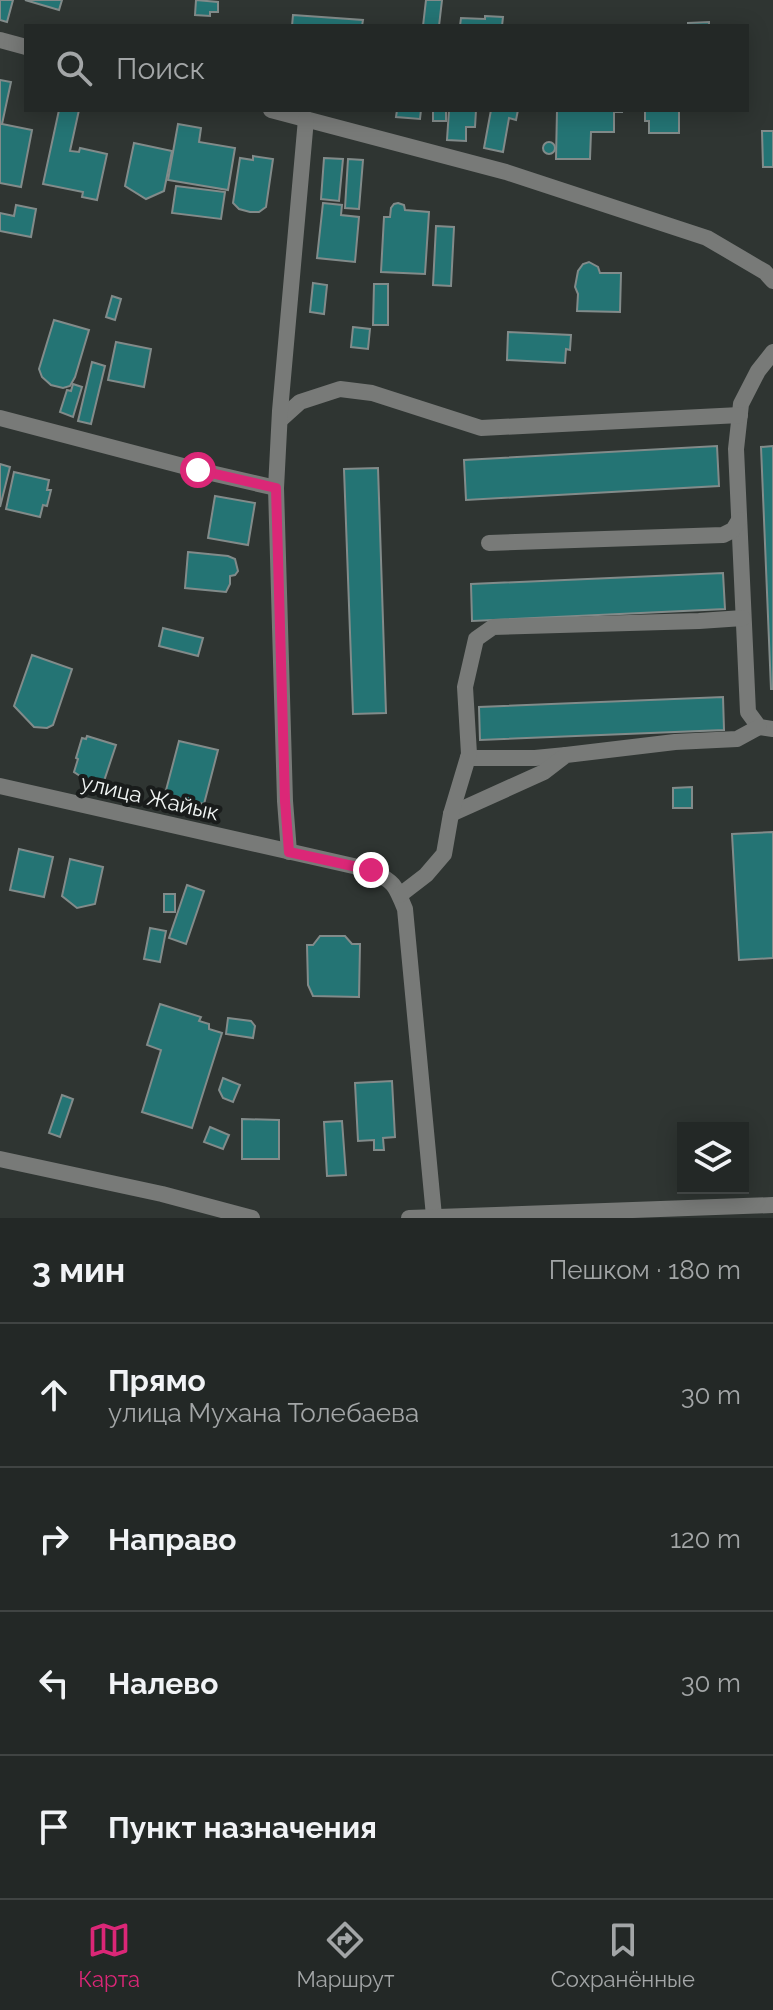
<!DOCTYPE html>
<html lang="ru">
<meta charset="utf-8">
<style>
body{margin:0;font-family:Raleway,sans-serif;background:#2b302e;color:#f1f3f6}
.controls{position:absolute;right:24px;bottom:24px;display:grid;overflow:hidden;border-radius:0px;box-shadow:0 4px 20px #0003}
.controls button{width:72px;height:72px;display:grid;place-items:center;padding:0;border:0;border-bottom:2px solid #404443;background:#232826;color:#f1f3f6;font:40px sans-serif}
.stop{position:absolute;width:24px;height:24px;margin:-18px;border:6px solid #db2777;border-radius:50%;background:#fff}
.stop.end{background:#db2777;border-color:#fff;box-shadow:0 2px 8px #0008}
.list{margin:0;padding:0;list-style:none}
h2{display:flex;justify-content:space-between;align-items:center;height:104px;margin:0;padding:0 32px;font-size:34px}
h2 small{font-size:26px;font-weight:400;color:#a3a6a7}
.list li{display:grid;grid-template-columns:52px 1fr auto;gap:24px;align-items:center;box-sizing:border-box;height:144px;padding:0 32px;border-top:2px solid #404443}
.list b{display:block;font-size:30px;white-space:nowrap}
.list p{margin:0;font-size:26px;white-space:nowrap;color:#a3a6a7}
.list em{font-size:26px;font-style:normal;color:#a3a6a7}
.icon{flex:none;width:44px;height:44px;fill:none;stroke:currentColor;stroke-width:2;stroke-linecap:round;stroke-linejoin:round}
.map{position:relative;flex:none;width:773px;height:1218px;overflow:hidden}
.search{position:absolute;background:#232826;box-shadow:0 4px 20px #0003;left:24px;right:24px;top:24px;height:88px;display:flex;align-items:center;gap:20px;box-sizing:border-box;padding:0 28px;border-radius:0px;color:#a3a6a7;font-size:30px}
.sheet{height:680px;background:#232826}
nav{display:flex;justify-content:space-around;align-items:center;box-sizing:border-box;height:112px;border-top:2px solid #404443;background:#232826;font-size:22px;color:#a3a6a7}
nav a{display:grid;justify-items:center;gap:4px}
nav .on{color:#db2777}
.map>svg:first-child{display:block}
.building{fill:#247474;stroke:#828b8a;stroke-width:2}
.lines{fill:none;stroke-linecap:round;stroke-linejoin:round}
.street{stroke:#787a78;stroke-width:16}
.route{stroke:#db2777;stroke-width:10}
.labels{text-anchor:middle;stroke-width:8;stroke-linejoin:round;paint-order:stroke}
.street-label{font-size:22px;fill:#f1f5f4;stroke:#191c1b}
</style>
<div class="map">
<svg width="773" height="1218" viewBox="0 0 773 1218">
<rect width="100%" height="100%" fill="#2f3532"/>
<g class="building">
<polygon points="0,0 13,0 7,22 0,20"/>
<polygon points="25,0 62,0 59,10"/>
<polygon points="196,0 218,2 218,12 210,12 210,16 195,15"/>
<polygon points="426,0 442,0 439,26 423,26"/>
<polygon points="293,15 363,20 362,26 292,26"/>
<polygon points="485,16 503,17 502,26 460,26 461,18 485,19"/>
<polygon points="709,22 709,26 688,26 688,23"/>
<polygon points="0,80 11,82 2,124 32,130 21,187 0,183"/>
<polygon points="59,110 79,110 70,151 79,152 80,148 107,154 97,200 82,197 83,192 43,184"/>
<polygon points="397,110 421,110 420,119 396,117"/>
<rect x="433" y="110" width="13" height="11"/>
<polygon points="449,110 476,110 475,127 466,127 466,141 447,140"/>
<polygon points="491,110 518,110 516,120 509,118 503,152 484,148"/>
<polygon points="557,110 622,110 622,112 614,112 614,132 591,132 590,159 556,159"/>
<polygon points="645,110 679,110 679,133 649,133 649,121 645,121"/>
<polygon points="178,124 201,128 199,142 235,148 228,190 168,180"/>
<polygon points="762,131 773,131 773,167 763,167"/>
<circle cx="549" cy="148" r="6"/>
<polygon points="134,143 172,151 164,191 146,199 125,186"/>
<polygon points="253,156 273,159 266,207 259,212 250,212 239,209 233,203 240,158 253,160"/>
<polygon points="324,158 343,159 339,201 321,199"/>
<polygon points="348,159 363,160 359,209 345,208"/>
<polygon points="176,186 225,192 221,219 172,213"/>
<polygon points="323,203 342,205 341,215 359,217 355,262 317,258"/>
<polygon points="398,203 404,205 405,210 429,212 425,274 381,272 384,217 390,217 391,208 394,204"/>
<polygon points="16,205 36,209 31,237 0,231 0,213 14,216"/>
<polygon points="436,226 454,227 451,286 433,285"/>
<polygon points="589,262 598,267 600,273 621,273 620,312 577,311 578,294 575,287 578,271 583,264"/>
<polygon points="313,283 327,285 324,314 310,312"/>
<polygon points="374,284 388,284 388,325 373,325"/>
<polygon points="112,296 121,299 115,320 106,317"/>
<polygon points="54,320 89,330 75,377 70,386 63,388 51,385 42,377 39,369"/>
<polygon points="353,327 370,329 368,349 351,347"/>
<polygon points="508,332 571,335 570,350 566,349 565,363 507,360"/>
<polygon points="116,342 151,349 144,387 108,380"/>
<polygon points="92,362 105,366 91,424 78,421"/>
<polygon points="73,384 82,387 73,417 60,412 67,390 71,391"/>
<polygon points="717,446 719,486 466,500 464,460"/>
<polygon points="773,446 773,689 771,689 761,447"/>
<polygon points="0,464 10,467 0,507"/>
<polygon points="378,468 386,713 353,714 344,469"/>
<polygon points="14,472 49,480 47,490 51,490 47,506 43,505 40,517 6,509"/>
<polygon points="215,496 255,503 248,545 208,538"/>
<polygon points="188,552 228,556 235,559 238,571 235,575 230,576 230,584 226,592 185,588"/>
<polygon points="723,573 725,609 472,621 471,584"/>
<polygon points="163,628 203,638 198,656 159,646"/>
<polygon points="32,655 72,669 53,725 47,728 34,727 14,706"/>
<polygon points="723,697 724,730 480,740 479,707"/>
<polygon points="87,736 116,745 104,781 91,783 74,772 78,759 76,758 82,738 86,739"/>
<polygon points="179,741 218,750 204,804 165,794"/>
<polygon points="692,787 692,808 673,808 673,788"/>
<polygon points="773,832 773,958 739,960 732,834"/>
<polygon points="19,849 53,857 44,897 10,890"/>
<polygon points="70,859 103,867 95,904 77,908 62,896"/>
<polygon points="187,885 204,891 186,944 169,938"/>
<rect x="164" y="894" width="11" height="18"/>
<polygon points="150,928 166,931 160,962 144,959"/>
<polygon points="320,936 345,936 352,944 360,944 359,997 313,996 308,985 307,945 313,945"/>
<polygon points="160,1004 201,1017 199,1021 209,1024 209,1029 222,1033 192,1128 142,1112 161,1050 147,1045"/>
<polygon points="228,1018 251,1021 255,1026 253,1038 226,1034"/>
<polygon points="223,1078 240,1085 233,1102 223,1098 219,1090"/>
<polygon points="392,1081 395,1137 383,1138 384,1150 374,1150 374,1140 358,1141 355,1083"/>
<polygon points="62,1095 73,1099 60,1137 49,1133"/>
<polygon points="242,1119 279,1120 279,1159 242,1159"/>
<polygon points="342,1121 346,1175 327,1176 324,1122"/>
<polygon points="210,1127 229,1135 223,1149 204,1142"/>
</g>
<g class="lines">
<g class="street">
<polyline points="0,40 26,47"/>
<polyline points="271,110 506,172 707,238 765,272 773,281"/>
<polyline points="773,352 758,371 741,404 736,449 748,712 759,727 773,729"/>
<polyline points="0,418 198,470 276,488"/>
<polyline points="280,420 300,402 340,389 372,393 481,428 740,415"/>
<polyline points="489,543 723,535 733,530 739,520"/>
<polyline points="468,758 535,758 566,755"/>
<path d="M0 786 371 870C394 882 395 884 405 909L434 1216"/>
<polyline points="451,814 544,772 566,755 675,742 737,739 759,727"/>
<polyline points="289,852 285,801 276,488 280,411 306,119"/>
<polyline points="400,895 426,875 444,854 451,814 469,754 465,687 476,639 493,627 699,621 743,618"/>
<polyline points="0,1159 162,1194 252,1218"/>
<polyline points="409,1218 773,1205"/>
</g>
</g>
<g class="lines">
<polyline class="route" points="198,470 276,488 285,801 289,852 371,870"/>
</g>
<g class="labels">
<g class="street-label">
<text transform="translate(150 797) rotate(13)" y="8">улица Жайык</text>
</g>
</g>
</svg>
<div class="controls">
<button><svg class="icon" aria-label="layers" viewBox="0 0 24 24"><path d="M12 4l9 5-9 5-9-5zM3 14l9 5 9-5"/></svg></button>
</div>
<div class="stop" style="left:198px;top:470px"></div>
<div class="stop end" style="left:371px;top:870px"></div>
<div class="search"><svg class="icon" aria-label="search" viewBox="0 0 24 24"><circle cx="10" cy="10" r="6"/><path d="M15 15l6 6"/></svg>Поиск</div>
</div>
<section class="sheet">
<h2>3 мин<small>Пешком · 180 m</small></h2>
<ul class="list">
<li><svg class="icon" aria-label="ahead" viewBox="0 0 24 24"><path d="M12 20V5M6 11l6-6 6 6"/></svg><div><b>Прямо</b><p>улица Мухана Толебаева</p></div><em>30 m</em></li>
<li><svg class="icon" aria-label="right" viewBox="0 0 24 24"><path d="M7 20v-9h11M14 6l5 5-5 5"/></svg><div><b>Направо</b></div><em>120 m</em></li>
<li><svg class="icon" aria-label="left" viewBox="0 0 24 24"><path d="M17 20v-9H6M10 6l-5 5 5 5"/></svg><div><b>Налево</b></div><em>30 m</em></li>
<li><svg class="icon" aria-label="arrive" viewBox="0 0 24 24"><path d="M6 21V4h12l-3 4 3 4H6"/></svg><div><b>Пункт назначения</b></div></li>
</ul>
</section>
<nav>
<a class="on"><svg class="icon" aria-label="map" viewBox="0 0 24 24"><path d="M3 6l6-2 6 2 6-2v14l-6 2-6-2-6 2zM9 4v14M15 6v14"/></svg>Карта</a>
<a><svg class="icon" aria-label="directions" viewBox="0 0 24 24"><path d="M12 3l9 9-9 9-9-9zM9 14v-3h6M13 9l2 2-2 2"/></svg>Маршрут</a>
<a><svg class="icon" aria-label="saved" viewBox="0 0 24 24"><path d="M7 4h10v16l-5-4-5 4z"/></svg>Сохранённые</a>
</nav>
